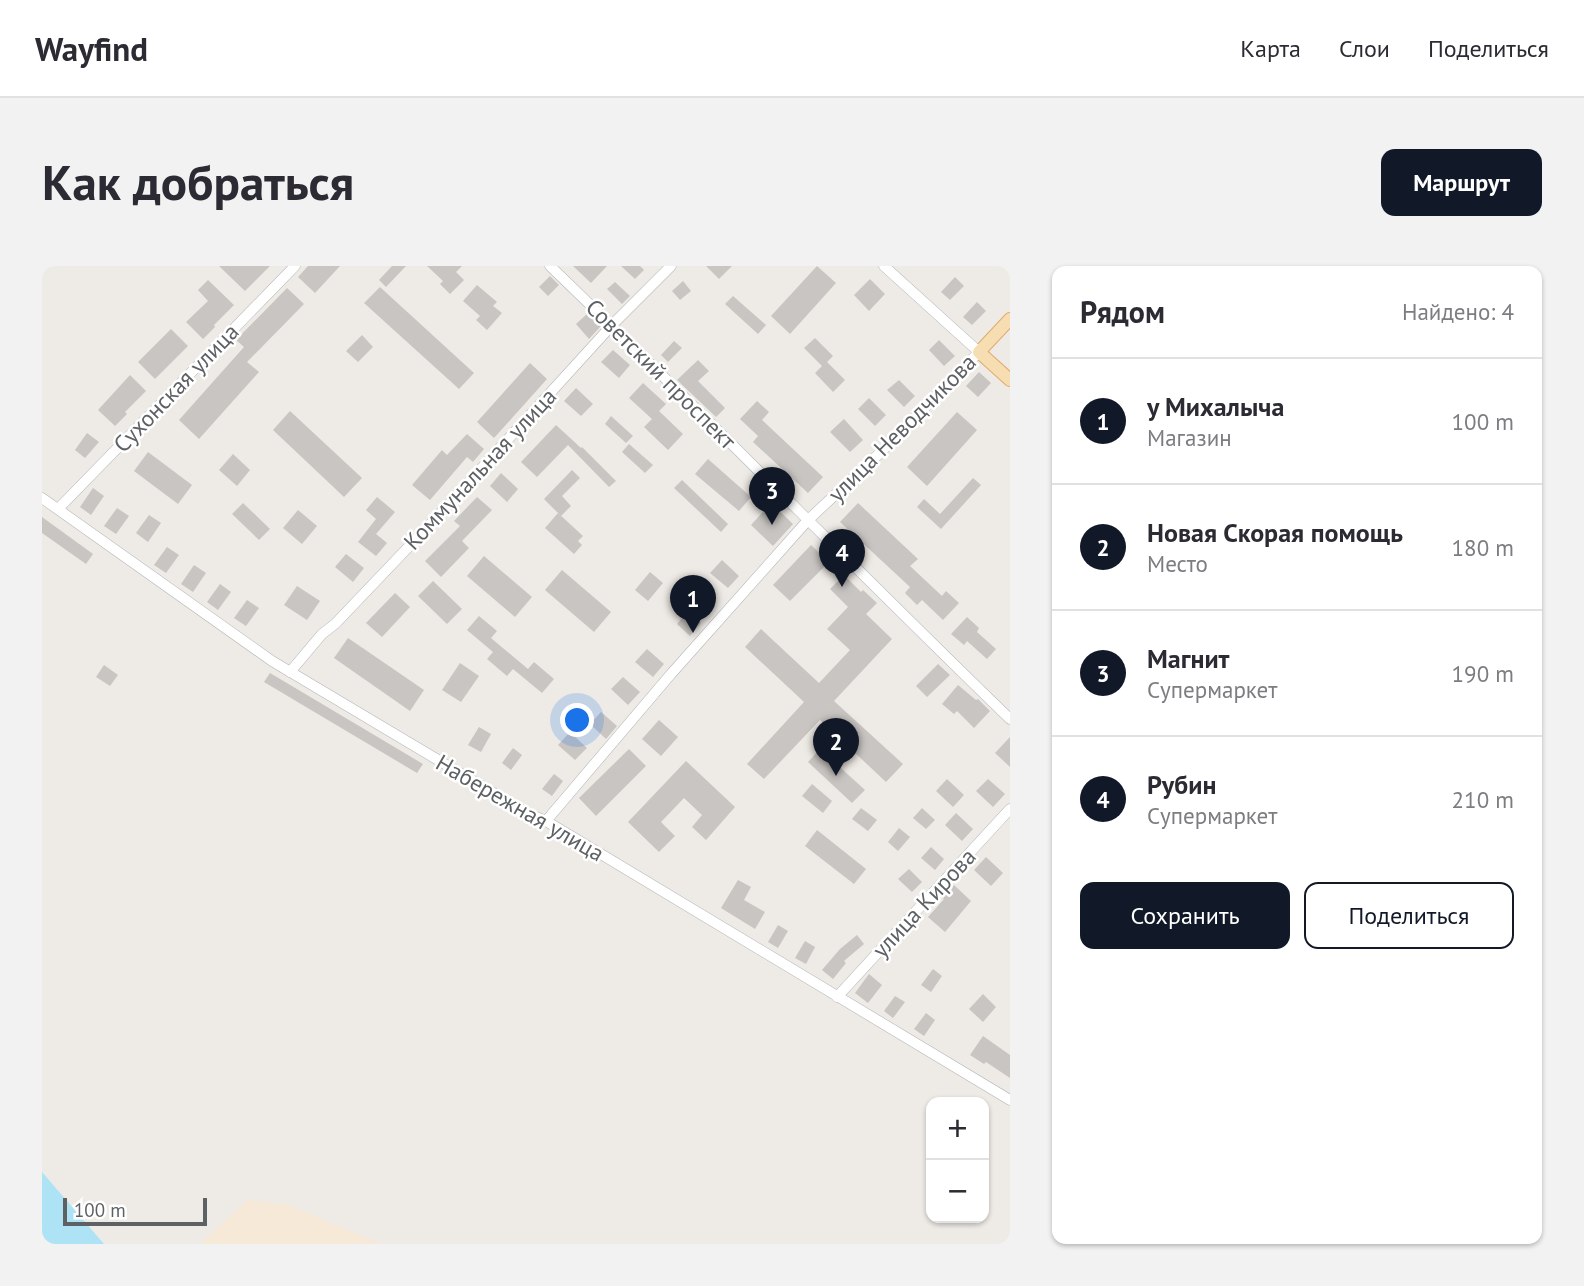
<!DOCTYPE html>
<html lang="ru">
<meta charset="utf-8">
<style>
body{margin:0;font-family:"PT Sans",sans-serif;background:#f2f2f3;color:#2b2b33}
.controls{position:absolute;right:21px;bottom:21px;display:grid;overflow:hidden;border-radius:14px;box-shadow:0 2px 5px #0004}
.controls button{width:63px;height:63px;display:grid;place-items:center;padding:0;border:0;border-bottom:2px solid #e1e1e2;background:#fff;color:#2b2b33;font:35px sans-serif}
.scale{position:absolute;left:21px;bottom:18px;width:144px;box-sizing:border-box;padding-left:7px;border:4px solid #5d6164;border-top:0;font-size:19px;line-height:24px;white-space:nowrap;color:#5d6164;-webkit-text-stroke:5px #fff;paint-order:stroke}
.you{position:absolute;left:536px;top:455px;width:24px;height:24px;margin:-18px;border:5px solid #fff;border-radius:50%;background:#1a73e8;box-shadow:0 0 0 10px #1a73e833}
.badge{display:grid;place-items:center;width:46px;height:46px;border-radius:50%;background:#111827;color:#fff;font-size:23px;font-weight:700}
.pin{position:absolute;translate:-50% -58px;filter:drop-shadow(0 2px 4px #0008)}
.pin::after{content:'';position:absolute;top:37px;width:24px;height:21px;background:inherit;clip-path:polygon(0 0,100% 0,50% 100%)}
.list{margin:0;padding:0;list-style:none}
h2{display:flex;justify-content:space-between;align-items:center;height:91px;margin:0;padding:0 28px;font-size:30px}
h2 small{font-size:23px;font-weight:400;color:#7c7c81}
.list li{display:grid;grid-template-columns:46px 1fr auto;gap:21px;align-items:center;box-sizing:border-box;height:126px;padding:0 28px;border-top:2px solid #e1e1e2}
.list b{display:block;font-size:26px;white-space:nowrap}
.list p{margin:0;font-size:23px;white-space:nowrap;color:#7c7c81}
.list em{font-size:23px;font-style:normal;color:#7c7c81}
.actions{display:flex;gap:14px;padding:21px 28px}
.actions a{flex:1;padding:16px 0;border:2px solid #111827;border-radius:14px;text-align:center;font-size:24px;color:#111827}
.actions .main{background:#111827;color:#fff}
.map{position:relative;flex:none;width:968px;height:978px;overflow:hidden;border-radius:14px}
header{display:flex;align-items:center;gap:42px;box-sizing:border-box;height:98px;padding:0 35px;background:#fff;border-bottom:2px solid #e1e1e2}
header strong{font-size:33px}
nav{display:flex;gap:38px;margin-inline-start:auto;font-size:24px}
.intro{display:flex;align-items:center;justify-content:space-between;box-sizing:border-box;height:168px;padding:0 42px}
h1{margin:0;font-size:49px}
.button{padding:18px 32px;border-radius:14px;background:#111827;color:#fff;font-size:24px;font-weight:700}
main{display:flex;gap:42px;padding:0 42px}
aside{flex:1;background:#fff;border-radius:14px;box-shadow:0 2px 5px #0004}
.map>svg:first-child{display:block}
.sand{fill:#f6e9d7}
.water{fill:#ade3f5}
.building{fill:#c9c5c2}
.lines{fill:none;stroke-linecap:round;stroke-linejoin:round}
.minor-casing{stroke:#b0b3b6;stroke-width:11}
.major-casing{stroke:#e2aa6a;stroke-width:14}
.minor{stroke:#fff;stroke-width:10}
.major{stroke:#f6deb2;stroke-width:12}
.labels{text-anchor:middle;stroke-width:5;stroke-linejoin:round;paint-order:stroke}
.street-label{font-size:23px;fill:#5d6164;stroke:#fff}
</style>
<header>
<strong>Wayfind</strong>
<nav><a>Карта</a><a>Слои</a><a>Поделиться</a></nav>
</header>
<div class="intro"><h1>Как добраться</h1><a class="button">Маршрут</a></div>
<main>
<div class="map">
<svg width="968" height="978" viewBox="0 0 968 978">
<rect width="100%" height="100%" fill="#eeeae5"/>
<polygon class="sand" points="206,934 244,938 339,978 158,978"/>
<polygon class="water" points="0,906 62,978 0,978"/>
<g class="building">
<polygon points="177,0 228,0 203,25"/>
<polygon points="266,0 298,0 273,27 256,11"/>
<polygon points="350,0 364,0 344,21 337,14"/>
<polygon points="385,0 420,0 414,6 422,14 408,28 398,18 401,15"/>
<polygon points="531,0 565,0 549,17"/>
<polygon points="579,0 598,0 602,4 593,13"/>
<polygon points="664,0 690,0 677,13"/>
<polygon points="775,0 794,17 748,68 729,50"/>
<polygon points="508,10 517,19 506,30 497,21"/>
<polygon points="913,11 922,20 908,34 899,26"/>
<polygon points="828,13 843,28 827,45 812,29"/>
<polygon points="166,14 192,39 172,59 173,61 161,73 144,56 166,35 156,24"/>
<polygon points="641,15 649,25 638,34 630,25"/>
<polygon points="573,16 588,30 580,38 565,23"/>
<polygon points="435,19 455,36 451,40 460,47 445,64 434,54 438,50 421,35"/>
<polygon points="338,21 432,107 417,123 322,37"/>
<polygon points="245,22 262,38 205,96 217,106 157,173 137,154 202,81 194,74"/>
<polygon points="691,30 724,59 716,68 683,38"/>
<polygon points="935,36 944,45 930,59 921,51"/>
<polygon points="546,47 559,60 547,73 534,58"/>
<polygon points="129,63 146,80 113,113 96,96"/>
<polygon points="320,69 331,81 316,96 304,85"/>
<polygon points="773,72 791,90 785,96 803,114 791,126 773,107 780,100 762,82"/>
<polygon points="897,74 913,90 902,100 887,84"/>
<polygon points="632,75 640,82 626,96 619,89"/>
<polygon points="571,84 588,99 577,112 559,96"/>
<polygon points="656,94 667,105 656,115 683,142 674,151 635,114"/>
<polygon points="488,97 505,113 452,172 435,156"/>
<polygon points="937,106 949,117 936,131 924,120"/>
<polygon points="88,109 104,125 83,146 85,148 73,160 56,144"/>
<polygon points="857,114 873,130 862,141 845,124"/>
<polygon points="601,117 624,138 617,145 641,168 626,184 602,161 610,153 587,132"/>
<polygon points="534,122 551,138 539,150 522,135"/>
<polygon points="827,132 844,149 833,160 816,143"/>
<polygon points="715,135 727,146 720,154 781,211 766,227 711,176 716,170 698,153"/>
<polygon points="248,145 320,212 302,231 231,164"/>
<polygon points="915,146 935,164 885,220 865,201"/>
<polygon points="569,150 591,170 584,177 563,158"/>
<polygon points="802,153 821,174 808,186 788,166"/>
<polygon points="514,159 539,182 540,181 574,215 567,221 526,179 495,211 479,196"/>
<polygon points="45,167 57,176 43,192 33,184"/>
<polygon points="425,168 442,183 431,196 425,191 388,234 370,219 400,184 405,189"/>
<polygon points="587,178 611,199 603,207 580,186"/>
<polygon points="106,186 150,219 136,238 92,205"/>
<polygon points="191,188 208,204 195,220 177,204"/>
<polygon points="666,193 709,231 697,245 653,208"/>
<polygon points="530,204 538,212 520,230 529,240 519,250 502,233"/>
<polygon points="459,207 476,223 465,236 448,220"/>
<polygon points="931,212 939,219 899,263 875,241 882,233 898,248"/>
<polygon points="640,214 686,258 679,266 632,222"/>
<polygon points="51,222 62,230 49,249 38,241"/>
<polygon points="335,231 353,246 334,268 345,277 334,290 316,276 334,253 324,244"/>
<polygon points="435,231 450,244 420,275 427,282 399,311 383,295 418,260 412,255"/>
<polygon points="201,237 228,263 217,274 190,248"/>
<polygon points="729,237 751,258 731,280 709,259"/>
<polygon points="816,237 876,293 868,300 900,330 904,325 917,337 901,354 880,334 875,339 863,327 868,321 798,256"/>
<polygon points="75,242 87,250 74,268 62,260"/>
<polygon points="256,244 275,260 260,278 241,262"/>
<polygon points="516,247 541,270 536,275 540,279 532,288 503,262"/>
<polygon points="107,249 119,257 106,276 94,267"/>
<polygon points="0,251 51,288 44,298 0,267"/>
<polygon points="769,279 787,296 748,335 731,319"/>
<polygon points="125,281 137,289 124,307 112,299"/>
<polygon points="304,288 322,302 311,316 293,301"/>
<polygon points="442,290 490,331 473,351 425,310"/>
<polygon points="680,294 697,310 686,322 668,307"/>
<polygon points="152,299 164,307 151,326 139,318"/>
<polygon points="520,304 569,346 552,366 503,324"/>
<polygon points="608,306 621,317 606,335 593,324"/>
<polygon points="802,309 819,326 821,324 835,337 824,348 850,373 792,435 861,498 844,516 778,454 722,513 705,498 762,436 703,381 719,363 777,417 808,384 785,363 806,341 788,323"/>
<polygon points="391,315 420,343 405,358 376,330"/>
<polygon points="178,318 189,326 176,344 165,336"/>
<polygon points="255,320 278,335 265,354 242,339"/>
<polygon points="353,327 368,341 340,371 324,357"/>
<polygon points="205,334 217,342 204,360 192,352"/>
<polygon points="646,345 659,357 648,370 635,358"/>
<polygon points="437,350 455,365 449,372 486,403 492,396 512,413 500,427 471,403 465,410 445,393 451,386 425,364"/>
<polygon points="925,351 937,362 935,366 954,383 945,393 925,375 922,379 909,368"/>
<polygon points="306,372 382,424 368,445 292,392"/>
<polygon points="605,383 622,398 611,411 593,396"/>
<polygon points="418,397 437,410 419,436 400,424"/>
<polygon points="896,398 908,409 885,431 874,420"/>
<polygon points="62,399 76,409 68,420 54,411"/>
<polygon points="228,407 381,498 375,507 222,416"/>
<polygon points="581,411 598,426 586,439 569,423"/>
<polygon points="916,419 934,434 936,433 948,445 932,462 915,445 912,448 900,438"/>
<polygon points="559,446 575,460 564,473 548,458"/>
<polygon points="617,454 636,471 619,490 600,473"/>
<polygon points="437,461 449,468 439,486 426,479"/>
<polygon points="528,466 545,482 533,494 516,479"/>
<polygon points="968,471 968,501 953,487"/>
<polygon points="471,482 480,489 469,504 460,497"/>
<polygon points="587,483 604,500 554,550 537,532"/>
<polygon points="778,483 823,524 810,537 766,496"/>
<polygon points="644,495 693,541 664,574 650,561 660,549 642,532 619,556 633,570 617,586 586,556"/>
<polygon points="512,508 521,515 510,530 500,523"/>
<polygon points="905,513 922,529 911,541 894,525"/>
<polygon points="946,513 963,528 951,541 934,525"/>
<polygon points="770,518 790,535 781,547 760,530"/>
<polygon points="819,542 835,554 826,565 810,553"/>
<polygon points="880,542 893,554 884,563 871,552"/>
<polygon points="914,547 931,563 920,575 903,559"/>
<polygon points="857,562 868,571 856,585 846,576"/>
<polygon points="775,564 824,603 812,618 763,580"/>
<polygon points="889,581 902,593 893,604 879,592"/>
<polygon points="944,591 961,607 949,620 932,604"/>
<polygon points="867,603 880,616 870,626 856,613"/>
<polygon points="696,614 709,621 702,634 723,646 713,663 679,642"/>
<polygon points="912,619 929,635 903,666 886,651 902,633 900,632"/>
<polygon points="736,659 746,665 736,682 726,676"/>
<polygon points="815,669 822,678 802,695 804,697 791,713 780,704 798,683"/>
<polygon points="763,675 773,681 764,698 753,692"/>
<polygon points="891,703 900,710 889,726 879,719"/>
<polygon points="827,708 840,719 826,737 813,727"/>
<polygon points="941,728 954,741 941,756 927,743"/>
<polygon points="853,730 863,736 851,752 842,745"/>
<polygon points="884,747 893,754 882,770 872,763"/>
<polygon points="941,770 968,789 968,812 944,796 942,798 928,789"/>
</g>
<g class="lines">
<defs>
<g id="minor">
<path d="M508 0C663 149 813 303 968 453"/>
<polyline points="0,232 230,395 485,547 504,555 968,834"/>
<polyline points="16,243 253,0"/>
<polyline points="248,406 280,368 293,358 397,249 570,59 629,0"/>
<polyline points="504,555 629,408 766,254 838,187 937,86 842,0"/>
<polyline points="795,731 968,543"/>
</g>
<polyline id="major" points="968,53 937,86 968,114"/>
</defs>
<use href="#minor" class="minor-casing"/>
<use href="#major" class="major-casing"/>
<use href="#minor" class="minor"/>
<use href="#major" class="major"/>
</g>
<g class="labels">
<g class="street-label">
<text transform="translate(619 108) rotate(45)" y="8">Советский проспект</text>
<text transform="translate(134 122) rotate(-46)" y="8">Сухонская улица</text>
<text transform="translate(860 162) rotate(-45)" y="8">улица Неводчикова</text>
<text transform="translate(438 203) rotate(-47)" y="8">Коммунальная улица</text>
<text transform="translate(478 542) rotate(30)" y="8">Набережная улица</text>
<text transform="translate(882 637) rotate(-47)" y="8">улица Кирова</text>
</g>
</g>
</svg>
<div class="controls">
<button>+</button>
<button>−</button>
</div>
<div class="scale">100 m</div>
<div class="you"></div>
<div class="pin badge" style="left:651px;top:367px">1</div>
<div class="pin badge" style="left:794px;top:510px">2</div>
<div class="pin badge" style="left:730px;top:259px">3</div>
<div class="pin badge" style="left:800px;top:321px">4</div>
</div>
<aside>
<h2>Рядом<small>Найдено: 4</small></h2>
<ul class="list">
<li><span class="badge">1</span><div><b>у Михалыча</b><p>Магазин</p></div><em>100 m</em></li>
<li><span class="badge">2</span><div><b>Новая Скорая помощь</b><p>Место</p></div><em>180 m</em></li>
<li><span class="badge">3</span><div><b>Магнит</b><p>Супермаркет</p></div><em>190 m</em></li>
<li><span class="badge">4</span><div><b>Рубин</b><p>Супермаркет</p></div><em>210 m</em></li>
</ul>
<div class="actions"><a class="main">Сохранить</a><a>Поделиться</a></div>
</aside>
</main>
